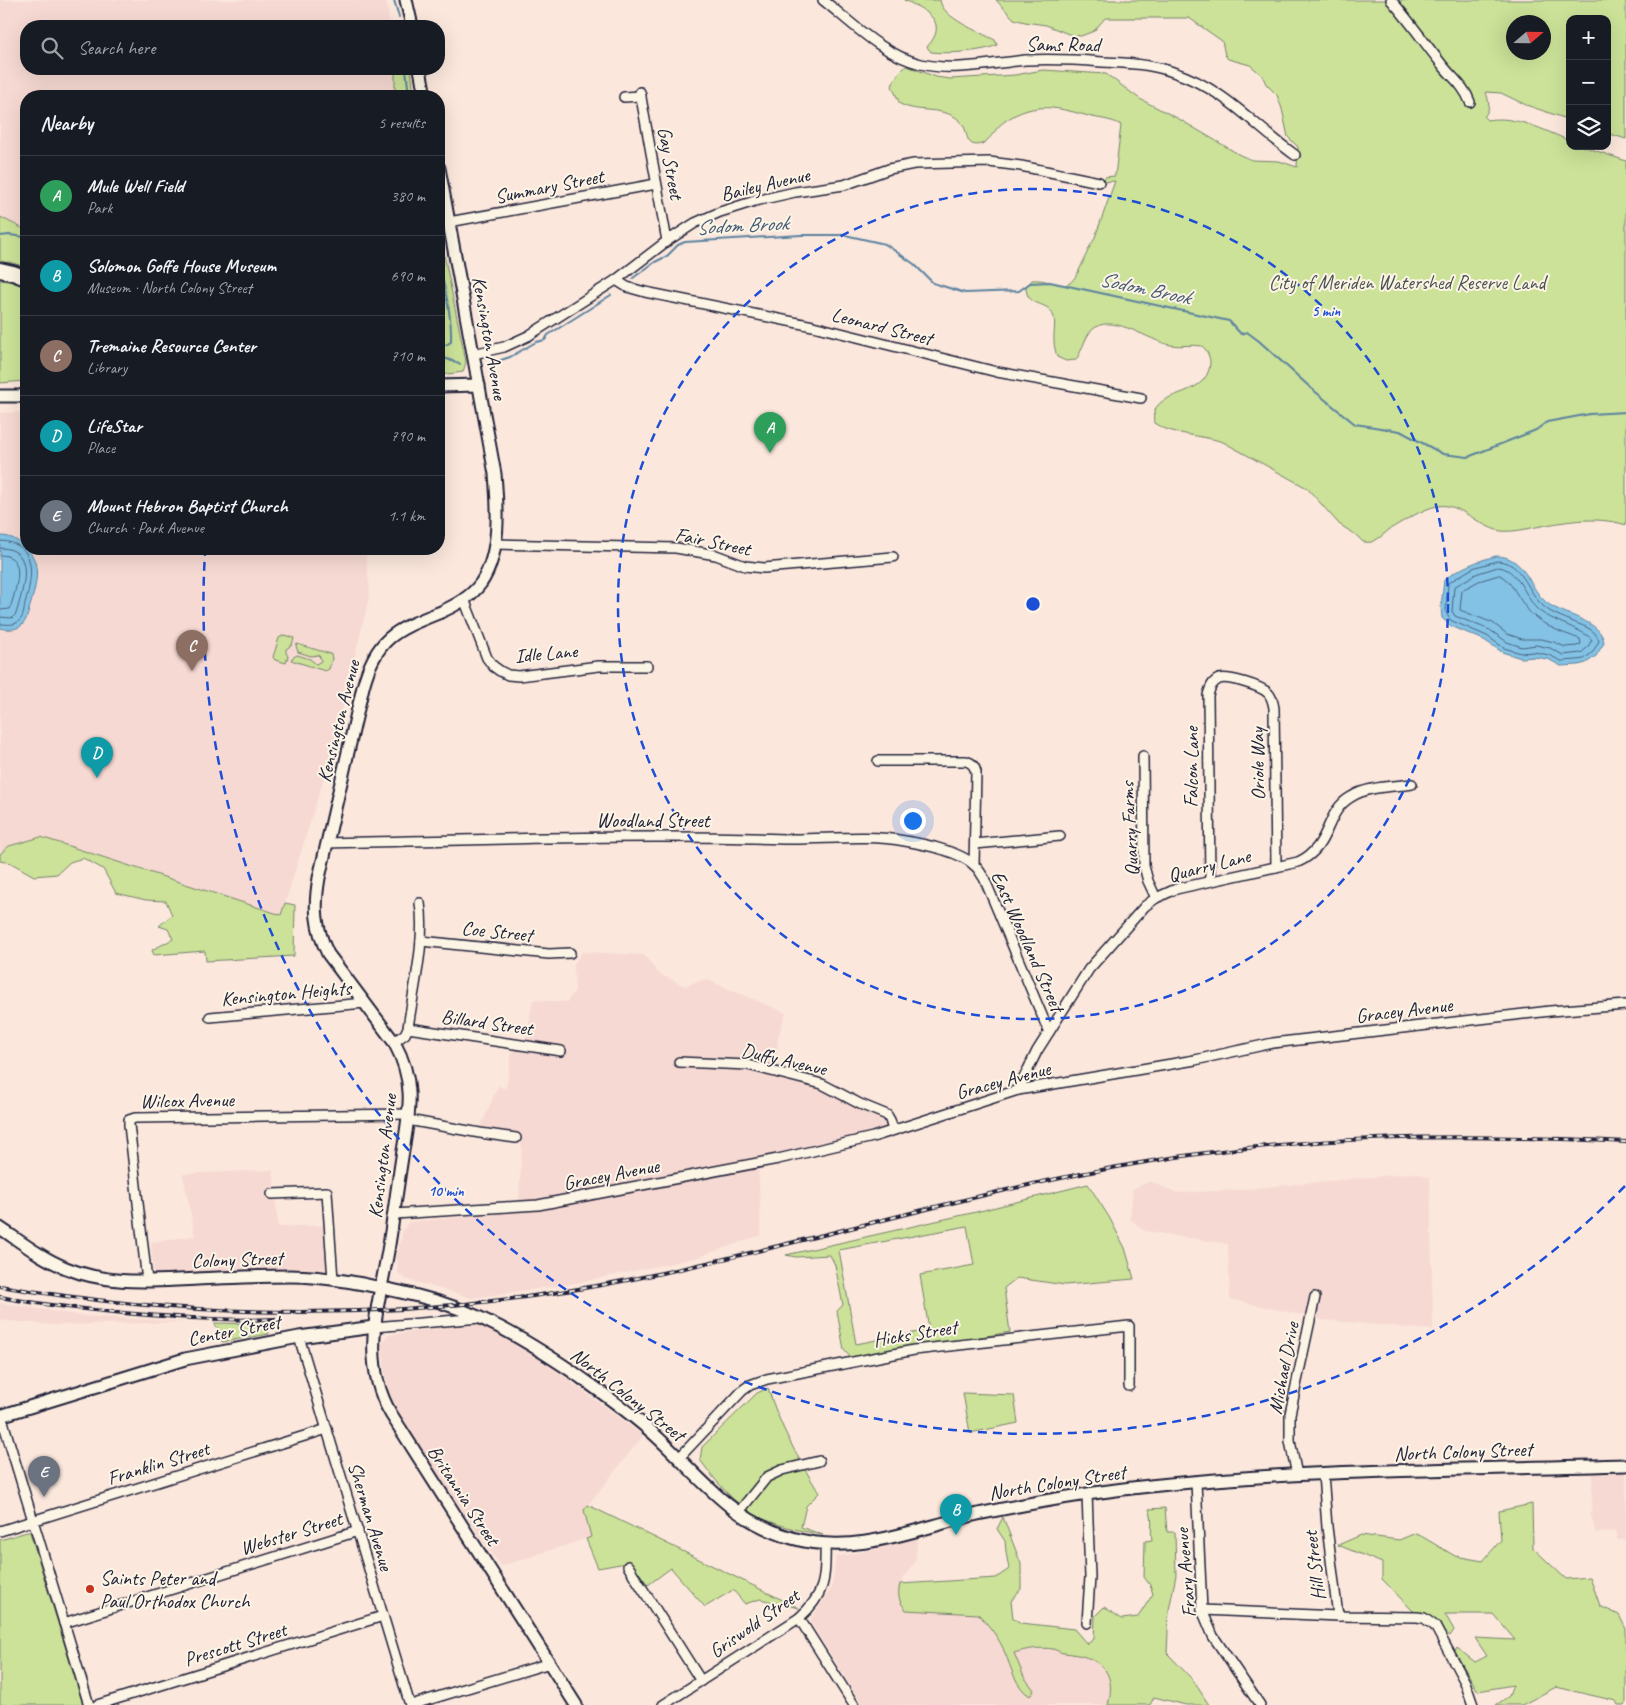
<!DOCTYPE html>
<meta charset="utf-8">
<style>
body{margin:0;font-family:Caveat,sans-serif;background:#242831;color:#f1f3f6}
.controls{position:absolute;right:15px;top:15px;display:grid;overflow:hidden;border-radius:10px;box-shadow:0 5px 20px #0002}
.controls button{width:45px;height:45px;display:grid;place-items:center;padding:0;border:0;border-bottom:1px solid #363941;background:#171b24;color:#f1f3f6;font:25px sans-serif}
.compass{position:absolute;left:1506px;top:15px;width:45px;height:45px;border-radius:50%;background:#171b24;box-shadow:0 5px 20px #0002;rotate:70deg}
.you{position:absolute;left:912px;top:820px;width:18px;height:18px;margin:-12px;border:4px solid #fff;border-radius:50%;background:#1a73e8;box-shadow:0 0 0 8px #1a73e833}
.badge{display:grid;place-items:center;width:32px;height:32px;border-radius:50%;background:#c8321e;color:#fff;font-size:16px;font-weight:700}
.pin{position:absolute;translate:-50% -41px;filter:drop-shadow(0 1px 2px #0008)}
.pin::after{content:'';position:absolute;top:26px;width:18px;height:15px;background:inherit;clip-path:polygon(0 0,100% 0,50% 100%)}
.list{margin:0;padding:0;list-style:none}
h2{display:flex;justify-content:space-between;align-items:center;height:65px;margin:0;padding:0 20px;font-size:21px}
h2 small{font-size:16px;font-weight:400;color:#9ea1a6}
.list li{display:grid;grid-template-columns:32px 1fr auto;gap:15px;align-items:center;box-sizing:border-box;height:80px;padding:0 20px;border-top:1px solid #363941}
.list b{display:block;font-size:19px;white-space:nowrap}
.list p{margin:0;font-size:16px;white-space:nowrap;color:#9ea1a6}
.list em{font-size:16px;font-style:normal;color:#9ea1a6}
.icon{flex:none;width:28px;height:28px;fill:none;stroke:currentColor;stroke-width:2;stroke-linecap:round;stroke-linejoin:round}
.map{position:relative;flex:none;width:1626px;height:1705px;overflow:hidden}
.search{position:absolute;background:#171b24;box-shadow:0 5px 20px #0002;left:20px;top:20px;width:425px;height:55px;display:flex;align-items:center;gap:12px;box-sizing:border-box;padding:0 18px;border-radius:20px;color:#9ea1a6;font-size:19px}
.panel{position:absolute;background:#171b24;box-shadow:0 5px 20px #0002;left:20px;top:90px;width:425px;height:465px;border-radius:20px}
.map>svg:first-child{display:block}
.built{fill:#f6d9d2}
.green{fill:#cbe298;stroke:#76826a;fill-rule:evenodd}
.water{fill:#83c2e4;stroke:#5c82a0}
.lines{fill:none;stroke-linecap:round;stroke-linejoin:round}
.shore{stroke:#49627f;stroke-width:1}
.stream{stroke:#5c82a0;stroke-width:2}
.minor-casing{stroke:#22223b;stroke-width:12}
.major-casing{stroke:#22223b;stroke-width:15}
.highway-casing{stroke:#22223b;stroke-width:18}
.minor{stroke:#fcf5e5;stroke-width:9}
.major{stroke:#fcf5e5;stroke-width:11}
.highway{stroke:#fcf5e5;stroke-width:14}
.rail-casing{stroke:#22223b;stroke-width:4}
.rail{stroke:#fcf5e5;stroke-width:2;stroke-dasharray:5.5;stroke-linecap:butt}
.ring{fill:none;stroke:#1d4ed8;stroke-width:2.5;stroke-dasharray:9 6}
.poi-dot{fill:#c8321e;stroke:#fcf5e5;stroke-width:2}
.labels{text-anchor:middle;stroke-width:4;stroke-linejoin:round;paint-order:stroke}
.street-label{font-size:20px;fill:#22223b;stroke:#fcf5e5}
.park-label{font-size:20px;fill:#4c5252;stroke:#fcf5e5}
.poi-label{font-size:20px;fill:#22223b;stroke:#fcf5e5;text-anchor:start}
.water-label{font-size:21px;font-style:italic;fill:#445a76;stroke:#fcf5e5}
.centre{fill:#1d4ed8;stroke:#fcf5e5;stroke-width:2.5}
.ring-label{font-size:15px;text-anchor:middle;font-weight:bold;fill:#1d4ed8;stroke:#fcf5e5;stroke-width:4;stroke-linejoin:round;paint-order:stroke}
</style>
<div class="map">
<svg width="1626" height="1705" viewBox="0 0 1626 1705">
<rect width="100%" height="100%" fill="#fbe7dc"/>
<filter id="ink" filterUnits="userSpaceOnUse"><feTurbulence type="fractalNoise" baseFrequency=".02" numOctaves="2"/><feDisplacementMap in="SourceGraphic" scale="10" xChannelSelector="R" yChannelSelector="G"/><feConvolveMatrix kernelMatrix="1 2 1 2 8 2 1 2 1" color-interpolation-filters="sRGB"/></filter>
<g filter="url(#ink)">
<g class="built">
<polygon points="0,0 386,0 390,26 26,26 26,69 395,69 395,96 26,96 26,230 0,217"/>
<polygon points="26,412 26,549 365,549 370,593 333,748 281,916 41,837 9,846 0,854 0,413"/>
<polygon points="582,952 644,955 659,974 685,986 705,979 786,1013 778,1036 776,1064 787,1079 825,1088 869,1115 882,1117 887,1128 851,1141 758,1157 761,1235 695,1258 576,1283 472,1298 406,1279 398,1273 397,1256 403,1230 409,1222 525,1211 519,1200 522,1145 476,1138 498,1086 506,1089 512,1051 526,1039 533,1000 567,1002 575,990 574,964"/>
<polygon points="273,1170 278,1227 326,1225 329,1265 327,1268 326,1270 288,1268 154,1276 151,1242 195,1236 183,1174"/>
<polygon points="1415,1173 1430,1178 1433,1330 1324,1320 1230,1299 1228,1244 1145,1231 1130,1219 1133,1189 1150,1181 1177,1193 1236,1190"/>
<polygon points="0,1303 84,1316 187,1322 54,1325 0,1320"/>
<polygon points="478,1322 541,1359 643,1436 584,1510 591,1537 501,1566 441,1481 388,1396 382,1344 388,1335"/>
<polygon points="1626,1471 1626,1539 1617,1540 1617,1531 1596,1533 1591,1515 1593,1473"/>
<polygon points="918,1537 915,1562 903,1578 898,1593 906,1610 978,1614 1014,1653 1027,1649 1053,1649 1063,1653 1074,1653 1101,1663 1110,1678 1111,1695 1108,1705 862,1705 810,1621 832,1587 836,1557 881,1548"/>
</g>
<g class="green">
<path d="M904 0H940C942 18 980 32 995 40L997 45C983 52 947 54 931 52L927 47C950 22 926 10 904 0Z"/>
<path d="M996 0H1626V139L1607 133V19H1570V120L1526 105 1501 93 1486 92C1489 102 1491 108 1484 117L1487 120C1515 115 1544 130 1570 141V146H1582L1626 161V525C1595 515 1562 522 1531 528 1521 530 1511 532 1501 531 1478 527 1460 502 1438 506 1426 507 1400 523 1390 529 1385 533 1380 538 1374 541 1371 543 1367 542 1363 542L1356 535 1339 524 1307 488 1223 442C1203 435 1170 435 1154 423 1147 386 1208 402 1210 363 1210 357 1207 350 1202 346 1191 344 1181 347 1170 345 1150 341 1115 315 1096 327 1085 333 1083 350 1076 360L1066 361 1057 357C1056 352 1054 347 1054 341 1053 331 1058 319 1050 310 1043 302 1026 305 1026 287L1032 280C1045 279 1052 284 1064 285 1078 285 1085 251 1094 240L1115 181 1103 182 1105 177 1115 176 1121 125C1113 120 1102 119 1092 117 1059 108 1036 100 1005 121 994 128 990 144 977 145 965 145 968 132 963 125 962 122 958 119 955 117 939 107 917 113 900 104L892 86C895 78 900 70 907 66L936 77 950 79 1015 75 1043 70 1106 74 1140 99 1179 119 1240 155 1252 160 1279 161 1297 167 1298 147 1288 137 1282 109 1277 95 1266 84 1262 75 1250 65 1228 59 1225 55 1222 41 1189 18H1105L1094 31 1081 36 1071 35 1046 25 1025 22 1014 19ZM1514 22H1544V52H1514Z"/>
<polygon points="395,69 411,69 414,96 395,96"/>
<polygon points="0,217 26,230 26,267 9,262 0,263"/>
<polygon points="439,230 466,362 463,372 439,375"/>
<polygon points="0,280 15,282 26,287 26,381 0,383"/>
<polygon points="284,635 294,638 292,645 286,649 286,653 288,656 286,663 275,660 273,657 279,638"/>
<polygon points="297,644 331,654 332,659 329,669 325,671 291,660 292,658 297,655 310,659 316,664 321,661 320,657 318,655 311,656 298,652 296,646"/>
<polygon points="41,837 281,915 285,903 295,905 294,956 206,961 205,951 154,955 152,950 173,939 168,929 159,926 172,915 166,901 146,900 116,893 103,869 83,858 70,862 57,874 34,876 11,863 0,861 0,854 9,846"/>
<path d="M1088 1184 1109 1217 1125 1248 1134 1279 1065 1285 1017 1278 1004 1288 1010 1332 852 1359 844 1350 837 1311 843 1305 835 1265 830 1255 796 1257 786 1255 976 1212ZM967 1226 974 1265 920 1275 929 1330 856 1344 839 1250Z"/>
<polygon points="214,1323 267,1324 269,1334 222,1342 220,1331"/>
<path d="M768 1388C780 1427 798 1458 819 1493L806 1506 801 1527 823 1535C801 1531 779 1526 759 1517 734 1505 716 1481 700 1460L702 1447 757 1393Z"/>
<polygon points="963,1393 1014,1395 1018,1423 970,1433"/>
<polygon points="1532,1504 1533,1548 1566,1579 1590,1577 1600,1606 1619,1615 1626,1629 1626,1703 1625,1705 1618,1705 1616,1701 1556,1687 1522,1705 1496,1705 1509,1696 1513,1685 1478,1691 1455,1652 1457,1648 1475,1662 1487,1656 1475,1638 1515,1640 1493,1614 1445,1614 1454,1630 1450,1636 1428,1616 1413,1611 1382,1579 1382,1563 1338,1545 1361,1535 1399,1540 1416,1533 1455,1556 1483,1561 1501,1540 1499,1511"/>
<polygon points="588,1505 799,1608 760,1599 745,1604 733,1590 705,1607 671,1568 648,1585 631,1562 598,1568 586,1539 591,1537 584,1510"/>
<path d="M1165 1508 1167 1532H1175L1176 1575 1169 1610 1167 1653 1193 1680 1209 1705H1186L1154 1697 1150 1705H1108C1118 1669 1097 1656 1064 1653 1060 1653 1057 1650 1053 1649 1041 1647 1026 1649 1014 1653L1024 1677 1034 1690 1030 1696C1016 1688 1011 1667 1005 1653 1000 1639 988 1624 978 1614L906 1610C899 1601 897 1596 900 1584L996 1578 1009 1569 1006 1552 1005 1541 997 1529 1003 1517 1021 1564V1589L1011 1601 1013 1618 1021 1623 1074 1629 1087 1644 1094 1639 1095 1616 1104 1607 1122 1619 1138 1617 1153 1594 1150 1585 1144 1577 1145 1541 1152 1540C1150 1528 1154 1520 1149 1509Z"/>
<polygon points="27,1532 30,1532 83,1705 0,1705 0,1540"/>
</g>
<g class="water">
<path d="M0 536C13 536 18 541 27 549 42 563 36 585 31 603 28 611 28 619 22 625 17 630 7 630 0 628Z"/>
<path d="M1496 556C1526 556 1528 588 1547 603 1564 616 1602 620 1604 643L1596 656 1586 663 1578 665 1561 666 1548 659 1534 657 1521 658 1502 652 1484 640 1451 626 1442 618 1441 607 1444 580C1459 568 1477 561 1496 556Z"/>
</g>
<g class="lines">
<g class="shore">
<path d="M0 541C38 542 33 577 25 603 24 609 24 617 19 621 14 626 6 624 0 624"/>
<path d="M0 548C38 548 22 592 16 614L12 618 0 617"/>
<path d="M0 555C30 555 14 593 10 609L0 610"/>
<path d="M1497 561C1522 561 1527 591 1542 605 1549 612 1559 616 1569 620 1581 626 1595 627 1599 641L1592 653 1584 659 1577 660 1561 661 1549 655 1534 652 1521 653 1504 648 1487 636 1450 620 1446 612 1448 583 1473 568Z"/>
<path d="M1498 567C1518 568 1525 597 1537 609 1550 621 1586 630 1592 640L1587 648 1581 653 1563 655 1550 648 1536 645 1522 647 1507 642 1490 630 1455 616 1452 611 1454 587 1476 574Z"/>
<path d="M1500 575C1512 582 1516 594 1524 605 1537 624 1560 632 1580 639L1581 644 1577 646 1565 647 1554 642 1541 639H1522L1507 634 1493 623 1460 610 1462 590 1479 581Z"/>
</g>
<g class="stream">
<polyline points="394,0 399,17"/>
<polyline points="406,69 409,96"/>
<polyline points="0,236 9,235 26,237"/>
<path d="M439 264C445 290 452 315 451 342L446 345 439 343"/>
<polyline points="633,278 655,262 667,256 678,245 685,242 801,235 845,235 885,244 914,264 933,283 965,293 1019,291 1030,283 1050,282 1229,321 1241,334 1247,332 1259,341 1312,389 1355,424 1400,431 1443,454 1468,457 1536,430 1547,422 1590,414 1626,412"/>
<polyline points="439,356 460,364"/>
<polyline points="489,364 510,357 536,342 545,340 548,335 611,295"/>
</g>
<defs>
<g id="minor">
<path d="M823 0C852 23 883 55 921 64 955 72 992 63 1026 60 1052 59 1077 60 1102 62 1126 63 1151 64 1173 72 1225 89 1252 124 1295 155"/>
<path d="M1391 0C1409 20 1423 41 1440 62 1450 76 1464 85 1470 102"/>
<polyline points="640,92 667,241"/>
<polyline points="624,97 641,96"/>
<polyline points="449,222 656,184"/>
<polyline points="616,280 627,287 645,292 813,326 997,372 1141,398"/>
<polyline points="473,354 504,347 528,336 616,280 667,241 695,223 720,212 755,201 795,192 844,185 889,169 914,164 989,162 1021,166 1099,182"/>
<polyline points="494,544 676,548 716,555 745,566 764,568 893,557"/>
<polyline points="464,599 487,658 493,666 500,671 508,675 519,676 599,666 647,666"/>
<polyline points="1143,756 1144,866 1148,881 1156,898"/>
<path d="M878 761H966C972 763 974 765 976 772L974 865"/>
<path d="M327 843C479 840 632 834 784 839 824 840 865 834 905 841 924 844 962 852 975 866 979 869 981 874 984 878L1049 1032"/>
<polyline points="975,844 1060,836"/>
<path d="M1210 881 1208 695C1210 688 1212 682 1219 679 1228 676 1261 686 1268 693 1272 697 1273 702 1274 708L1276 867"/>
<polyline points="421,941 549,954 570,953"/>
<polyline points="210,1017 365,1003"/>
<polyline points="408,1028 561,1051"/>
<path d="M394 1042 405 1034 408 1028C413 990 426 941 420 903"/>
<polyline points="679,1062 748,1065 822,1084 860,1104 887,1115 890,1120 893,1130"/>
<path d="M1018 1090 1037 1051 1089 969 1145 906 1156 898 1176 889 1298 862C1332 847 1324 812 1351 797 1368 786 1393 787 1412 784"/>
<polyline points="408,1120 480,1133 516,1138"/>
<polyline points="272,1194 327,1192 333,1280"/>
<polyline points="394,1214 538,1205 778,1159 873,1137 1018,1090 1195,1060 1273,1043 1550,1011 1626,1005"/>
<polyline points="147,1281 129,1125 129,1120 135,1118 409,1114"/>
<polyline points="374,1327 480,1318"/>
<polyline points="299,1337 410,1705"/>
<polyline points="1,1415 89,1705"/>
<polyline points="679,1458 743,1390 750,1385 767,1379 914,1350 1129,1326 1129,1386"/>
<polyline points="1323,1474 1327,1527 1338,1616"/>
<polyline points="1297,1475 1290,1441 1290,1414 1315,1297"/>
<polyline points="1196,1482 1202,1610 1213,1636 1260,1705"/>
<polyline points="1087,1494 1090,1577 1087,1623"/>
<polyline points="738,1513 767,1477 782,1470 819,1461"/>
<polyline points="0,1531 327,1429"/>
<polyline points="628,1566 701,1681"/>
<polyline points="1202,1610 1338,1616 1417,1617 1424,1618 1435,1626 1465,1682 1473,1705"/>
<polyline points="799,1618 854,1705"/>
<polyline points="64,1623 358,1531"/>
<polyline points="97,1705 383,1616"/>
<polyline points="411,1705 550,1663"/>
<path d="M663 1705 799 1618C825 1595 826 1578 825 1545"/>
</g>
<g id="major">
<polyline points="406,0 412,26"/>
<polyline points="420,69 425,96"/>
<path d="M439 168 495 474C498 509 501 553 481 583 471 597 456 605 441 612 396 630 376 637 363 687L319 878C314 906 315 928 328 954L394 1042C417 1084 409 1113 402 1157 397 1189 393 1220 388 1251 378 1308 360 1361 391 1414L576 1705"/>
<polyline points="439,386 479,385"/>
<polyline points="0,396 26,396"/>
<path d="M0 1228C21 1242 43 1259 66 1268 103 1283 139 1282 177 1280 215 1278 253 1276 290 1276 332 1276 378 1287 418 1296 476 1310 524 1339 573 1372 601 1392 630 1412 655 1435 702 1478 728 1519 792 1538 856 1557 917 1528 978 1514 1035 1502 1092 1492 1150 1486 1307 1469 1467 1470 1626 1465"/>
<polyline points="0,1416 185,1359 299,1337 374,1327"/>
</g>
<g id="highway">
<polyline points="0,270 13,273 26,278"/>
<polyline points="24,396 26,396"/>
</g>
</defs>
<use href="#minor" class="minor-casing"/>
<use href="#major" class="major-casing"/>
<use href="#highway" class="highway-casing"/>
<use href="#minor" class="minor"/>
<use href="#major" class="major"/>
<use href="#highway" class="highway"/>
<defs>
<g id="rail">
<path d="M0 1286C210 1322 424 1321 633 1279 803 1245 969 1192 1140 1163 1301 1135 1464 1133 1626 1142"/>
<path d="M0 1297C49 1306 98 1311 148 1315 189 1318 232 1321 274 1319"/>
</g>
</defs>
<use href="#rail" class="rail-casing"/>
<use href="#rail" class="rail"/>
</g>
</g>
<g class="ring">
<circle cx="1033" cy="604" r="415"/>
<path d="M1625 1186A830 830 0 0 1 205 553"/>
</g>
<circle class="poi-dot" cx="90" cy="1589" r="5"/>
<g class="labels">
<g class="street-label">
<text x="1063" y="51">Sams Road</text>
<text transform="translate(671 163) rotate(80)" y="7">Gay Street</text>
<text transform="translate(765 184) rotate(-13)" y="7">Bailey Avenue</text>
<text transform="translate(549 186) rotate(-11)" y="7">Summary Street</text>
<text transform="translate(882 326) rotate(14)" y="7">Leonard Street</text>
<text transform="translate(490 338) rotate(80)" y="7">Kensington Avenue</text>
<text transform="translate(713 541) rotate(12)" y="7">Fair Street</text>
<text transform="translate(546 653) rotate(-5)" y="7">Idle Lane</text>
<text transform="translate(338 721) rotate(-76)" y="7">Kensington Avenue</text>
<text transform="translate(1257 764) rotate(-91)" y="7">Oriole Way</text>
<text transform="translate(1191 767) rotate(-90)" y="7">Falcon Lane</text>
<text x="653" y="827">Woodland Street</text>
<text transform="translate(1129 829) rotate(-93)" y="7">Quarry Farms</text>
<text transform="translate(1209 865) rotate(-14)" y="7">Quarry Lane</text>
<text transform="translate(497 931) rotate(6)" y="7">Coe Street</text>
<text transform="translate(1028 941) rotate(66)" y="7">East Woodland Street</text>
<text transform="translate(286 993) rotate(-5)" y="7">Kensington Heights</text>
<text transform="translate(1404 1010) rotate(-7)" y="7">Gracey Avenue</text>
<text transform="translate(487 1022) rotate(8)" y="7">Billard Street</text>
<text transform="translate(784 1059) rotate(13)" y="7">Duffy Avenue</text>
<text transform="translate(1003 1080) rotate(-15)" y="7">Gracey Avenue</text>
<text transform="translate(187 1100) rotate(-1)" y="7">Wilcox Avenue</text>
<text transform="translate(382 1156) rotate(-83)" y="7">Kensington Avenue</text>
<text transform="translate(611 1174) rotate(-11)" y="7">Gracey Avenue</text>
<text transform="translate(237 1259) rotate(-2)" y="7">Colony Street</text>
<text transform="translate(234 1330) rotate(-11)" y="7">Center Street</text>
<text transform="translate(915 1333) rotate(-9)" y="7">Hicks Street</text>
<text transform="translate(1283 1368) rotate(-79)" y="7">Michael Drive</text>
<text transform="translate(628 1394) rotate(38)" y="7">North Colony Street</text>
<text transform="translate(1463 1451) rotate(-2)" y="7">North Colony Street</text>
<text transform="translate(158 1463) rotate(-17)" y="7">Franklin Street</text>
<text transform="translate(1057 1482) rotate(-9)" y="7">North Colony Street</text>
<text transform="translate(464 1495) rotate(57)" y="7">Britannia Street</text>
<text transform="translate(371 1516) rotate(73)" y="7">Sherman Avenue</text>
<text transform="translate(291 1533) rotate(-17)" y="7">Webster Street</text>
<text transform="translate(1314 1566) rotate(-97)" y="7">Hill Street</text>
<text transform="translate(1185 1573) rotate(-95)" y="7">Frary Avenue</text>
<text transform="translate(754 1623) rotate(-35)" y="7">Griswold Street</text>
<text transform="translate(235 1644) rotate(-17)" y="7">Prescott Street</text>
</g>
<g class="park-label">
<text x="1407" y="289">City of Meriden Watershed Reserve Land</text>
</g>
<g class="poi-label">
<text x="100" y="1585">Saints Peter and<tspan x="100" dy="23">Paul Orthodox Church</tspan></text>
</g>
<g class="water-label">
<text transform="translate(742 225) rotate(-3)" y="7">Sodom Brook</text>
<text transform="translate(1145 288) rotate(12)" y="7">Sodom Brook</text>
</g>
</g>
<circle cx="1033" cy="604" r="8" class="centre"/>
<g class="ring-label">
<text x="1326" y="316">5 min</text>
<text x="446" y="1196">10 min</text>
</g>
</svg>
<div class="controls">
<button>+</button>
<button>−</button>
<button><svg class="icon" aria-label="layers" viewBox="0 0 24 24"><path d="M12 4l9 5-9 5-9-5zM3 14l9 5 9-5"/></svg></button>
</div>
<svg class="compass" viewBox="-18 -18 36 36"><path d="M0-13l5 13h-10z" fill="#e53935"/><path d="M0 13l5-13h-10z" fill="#9ea1a6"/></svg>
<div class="you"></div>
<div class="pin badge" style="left:770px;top:453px;background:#2e9e5b">A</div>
<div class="pin badge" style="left:956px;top:1535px;background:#0f9aa8">B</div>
<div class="pin badge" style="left:192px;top:671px;background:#8d6e63">C</div>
<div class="pin badge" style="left:97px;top:778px;background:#0f9aa8">D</div>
<div class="pin badge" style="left:44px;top:1497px;background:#6b7280">E</div>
<div class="search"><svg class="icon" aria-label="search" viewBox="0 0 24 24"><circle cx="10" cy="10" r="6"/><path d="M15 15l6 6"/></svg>Search here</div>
<section class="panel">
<h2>Nearby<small>5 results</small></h2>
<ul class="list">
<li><span class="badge" style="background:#2e9e5b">A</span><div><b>Mule Well Field</b><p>Park</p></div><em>380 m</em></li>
<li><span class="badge" style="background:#0f9aa8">B</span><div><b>Solomon Goffe House Museum</b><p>Museum · North Colony Street</p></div><em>690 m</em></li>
<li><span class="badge" style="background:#8d6e63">C</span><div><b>Tremaine Resource Center</b><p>Library</p></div><em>710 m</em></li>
<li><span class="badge" style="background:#0f9aa8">D</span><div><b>LifeStar</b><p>Place</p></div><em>790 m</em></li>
<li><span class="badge" style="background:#6b7280">E</span><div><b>Mount Hebron Baptist Church</b><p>Church · Park Avenue</p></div><em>1.1 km</em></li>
</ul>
</section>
</div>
